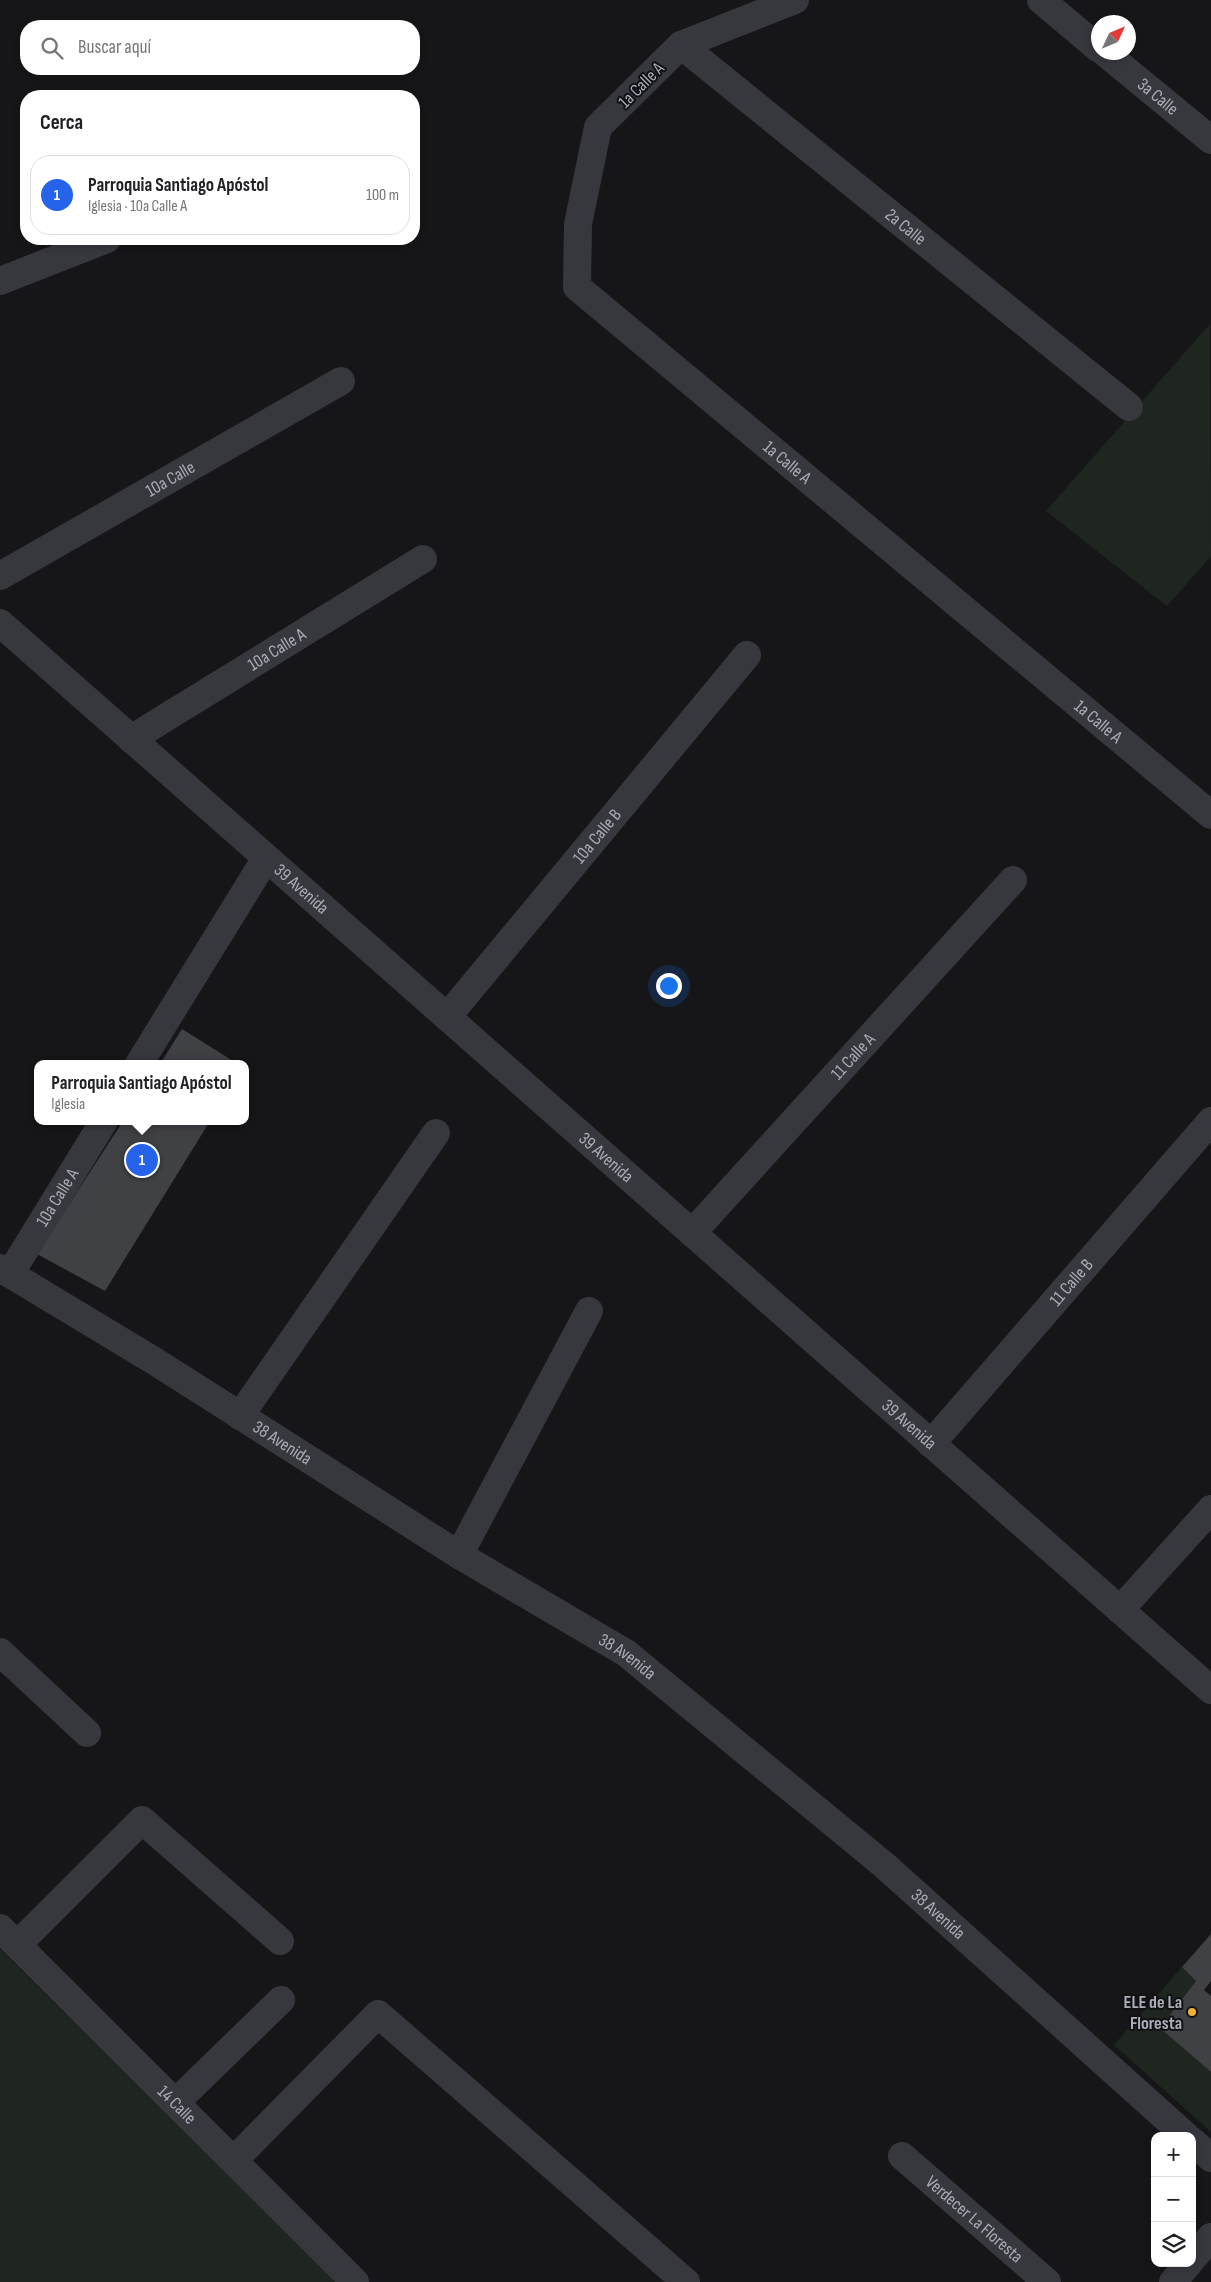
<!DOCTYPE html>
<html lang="es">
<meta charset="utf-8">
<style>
body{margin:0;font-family:"Sofia Sans Condensed",sans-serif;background:#f2f2f2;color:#202124}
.controls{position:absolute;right:15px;bottom:15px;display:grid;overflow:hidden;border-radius:10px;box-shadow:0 2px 8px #0003}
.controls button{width:45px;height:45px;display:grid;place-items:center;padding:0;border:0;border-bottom:1px solid #e0e0e0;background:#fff;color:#202124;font:25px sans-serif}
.compass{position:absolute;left:1091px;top:15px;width:45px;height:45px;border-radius:50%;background:#fff;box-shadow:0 2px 8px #0003;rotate:46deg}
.you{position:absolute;left:668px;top:985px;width:18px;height:18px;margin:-12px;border:4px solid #fff;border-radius:50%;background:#1a73e8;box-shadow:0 0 0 8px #1a73e833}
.badge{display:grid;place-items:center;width:32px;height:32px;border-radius:50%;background:#2563eb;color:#fff;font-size:16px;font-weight:700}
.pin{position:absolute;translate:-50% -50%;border:2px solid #fff;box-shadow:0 1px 5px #0006}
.popup{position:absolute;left:34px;top:1060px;width:215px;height:65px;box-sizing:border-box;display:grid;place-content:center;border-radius:10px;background:#fff;filter:drop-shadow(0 1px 4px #0005);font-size:16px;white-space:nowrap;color:#757577}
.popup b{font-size:19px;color:#202124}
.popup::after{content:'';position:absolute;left:50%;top:100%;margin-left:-10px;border:10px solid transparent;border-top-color:#fff}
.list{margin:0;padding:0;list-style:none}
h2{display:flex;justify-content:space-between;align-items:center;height:65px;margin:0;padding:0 20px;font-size:21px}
h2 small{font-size:16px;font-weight:400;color:#757577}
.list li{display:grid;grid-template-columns:32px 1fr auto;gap:15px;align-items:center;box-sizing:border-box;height:80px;margin:0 10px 10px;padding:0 10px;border:1px solid #e0e0e0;border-radius:20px}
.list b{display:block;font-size:19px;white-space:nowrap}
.list p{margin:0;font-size:16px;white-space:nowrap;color:#757577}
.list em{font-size:16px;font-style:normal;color:#757577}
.icon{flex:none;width:28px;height:28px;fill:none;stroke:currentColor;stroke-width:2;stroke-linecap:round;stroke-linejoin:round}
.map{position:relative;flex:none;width:1211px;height:2282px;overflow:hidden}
.search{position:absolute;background:#fff;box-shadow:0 2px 8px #0003;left:20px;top:20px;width:400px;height:55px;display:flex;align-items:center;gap:12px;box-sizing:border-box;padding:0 18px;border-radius:20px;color:#757577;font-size:19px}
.panel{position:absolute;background:#fff;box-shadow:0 2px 8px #0003;left:20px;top:90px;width:400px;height:155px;border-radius:20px}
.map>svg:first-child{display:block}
.green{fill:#1e261f}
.building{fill:#404145}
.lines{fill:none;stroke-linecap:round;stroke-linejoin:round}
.minor{stroke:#37383d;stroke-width:28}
.poi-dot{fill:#f2b134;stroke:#111113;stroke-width:2}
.labels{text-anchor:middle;stroke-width:4;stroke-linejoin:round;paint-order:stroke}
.street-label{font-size:18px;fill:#a8adb8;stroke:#111113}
.poi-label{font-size:18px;font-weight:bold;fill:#a8adb8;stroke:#111113;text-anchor:end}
</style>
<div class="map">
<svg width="1211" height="2282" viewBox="0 0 1211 2282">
<rect width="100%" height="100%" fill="#161618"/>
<g class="green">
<polygon points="1210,324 1211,556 1167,606 1046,511"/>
<polygon points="0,1949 338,2282 0,2282"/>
<polygon points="1182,1967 1196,1981 1160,2028 1211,2072 1211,2132 1114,2045"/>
</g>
<g class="building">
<polygon points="182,1029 238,1064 160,1064"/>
<polygon points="123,1121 210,1121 105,1291 37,1254"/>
<polygon points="1211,1934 1211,1981 1204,1990 1211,1996 1211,2072 1160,2028 1196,1981 1182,1967"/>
</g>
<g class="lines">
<g class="minor">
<path id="s1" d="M795 0 681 45 598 127 578 224 577 287 1211 815"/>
<polyline points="1041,0 1098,48"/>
<path id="s2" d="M681 45 1129 407"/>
<path id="s3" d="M1104 52 1211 140"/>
<polyline points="0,281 107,239"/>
<path id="s4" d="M0 576 341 381"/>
<path id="s5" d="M0 623 1211 1690"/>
<path id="s6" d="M131 739 423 559"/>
<path id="s7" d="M447 1017 747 655"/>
<polyline points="139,1064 266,858"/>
<path id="s8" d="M692 1233 1013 880"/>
<path id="s9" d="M0 1268 156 1362 459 1555 626 1653 884 1865 1186 2136"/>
<path id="s10" d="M10 1274 104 1121"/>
<polyline points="240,1416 436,1133"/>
<path id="s11" d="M931 1444 1211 1121"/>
<polyline points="459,1555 589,1311"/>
<polyline points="1120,1610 1211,1509"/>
<polyline points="0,1652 87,1733"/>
<path id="s12" d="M0 1928 355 2282"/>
<polyline points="17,1945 142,1820 280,1941"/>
<polyline points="176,2102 281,2000"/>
<polyline points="1192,2141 1211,2158"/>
<path id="s13" d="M902 2156 1047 2282"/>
<polyline points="234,2160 378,2014 686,2282"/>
<polyline points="1192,2259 1211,2237"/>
<polyline points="1173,2282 1189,2263"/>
</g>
</g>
<circle class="poi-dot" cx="1192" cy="2012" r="5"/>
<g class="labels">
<g class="street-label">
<text transform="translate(641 85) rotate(-45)" y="6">1a Calle A</text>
<text dy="6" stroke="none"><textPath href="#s3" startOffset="70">3a Calle</textPath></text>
<text dy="6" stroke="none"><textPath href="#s2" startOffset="289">2a Calle</textPath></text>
<text dy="6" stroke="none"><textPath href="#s1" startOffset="675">1a Calle A</textPath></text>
<text dy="6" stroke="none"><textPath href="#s4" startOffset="196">10a Calle</textPath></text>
<text dy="6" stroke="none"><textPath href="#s6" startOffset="171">10a Calle A</textPath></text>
<text dy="6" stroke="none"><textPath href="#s1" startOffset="1080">1a Calle A</textPath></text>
<text dy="6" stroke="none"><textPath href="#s7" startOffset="235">10a Calle B</textPath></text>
<text dy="6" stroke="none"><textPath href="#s5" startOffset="402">39 Avenida</textPath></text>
<text dy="6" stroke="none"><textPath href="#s8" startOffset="239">11 Calle A</textPath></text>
<text dy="6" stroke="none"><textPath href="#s5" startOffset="808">39 Avenida</textPath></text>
<text dy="6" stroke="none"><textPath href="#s10" startOffset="90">10a Calle A</textPath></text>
<text dy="6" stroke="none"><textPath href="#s11" startOffset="214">11 Calle B</textPath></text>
<text dy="6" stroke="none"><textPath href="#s5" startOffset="1212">39 Avenida</textPath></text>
<text dy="6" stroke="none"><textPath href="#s9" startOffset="332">38 Avenida</textPath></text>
<text dy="6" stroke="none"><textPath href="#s9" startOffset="738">38 Avenida</textPath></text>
<text dy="6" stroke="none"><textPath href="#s9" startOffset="1142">38 Avenida</textPath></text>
<text dy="6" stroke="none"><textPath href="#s12" startOffset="250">14 Calle</textPath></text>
<text dy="6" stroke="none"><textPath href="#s13" startOffset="96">Verdecer La Floresta</textPath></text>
</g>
<g class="poi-label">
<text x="1182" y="2008">ELE de La<tspan x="1182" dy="21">Floresta</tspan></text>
</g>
</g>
</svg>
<div class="controls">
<button>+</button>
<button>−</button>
<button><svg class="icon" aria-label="layers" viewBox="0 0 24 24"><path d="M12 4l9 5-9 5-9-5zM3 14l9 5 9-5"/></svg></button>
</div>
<svg class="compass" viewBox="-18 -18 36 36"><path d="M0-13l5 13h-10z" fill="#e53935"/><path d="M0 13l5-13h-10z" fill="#757577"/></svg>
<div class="you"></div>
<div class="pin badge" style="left:142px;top:1160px">1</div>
<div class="popup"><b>Parroquia Santiago Apóstol</b>Iglesia</div>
<div class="search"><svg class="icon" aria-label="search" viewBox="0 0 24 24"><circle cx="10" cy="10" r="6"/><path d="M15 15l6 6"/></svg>Buscar aquí</div>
<section class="panel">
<h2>Cerca<small></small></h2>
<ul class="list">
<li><span class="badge">1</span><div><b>Parroquia Santiago Apóstol</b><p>Iglesia · 10a Calle A</p></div><em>100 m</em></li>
</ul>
</section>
</div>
